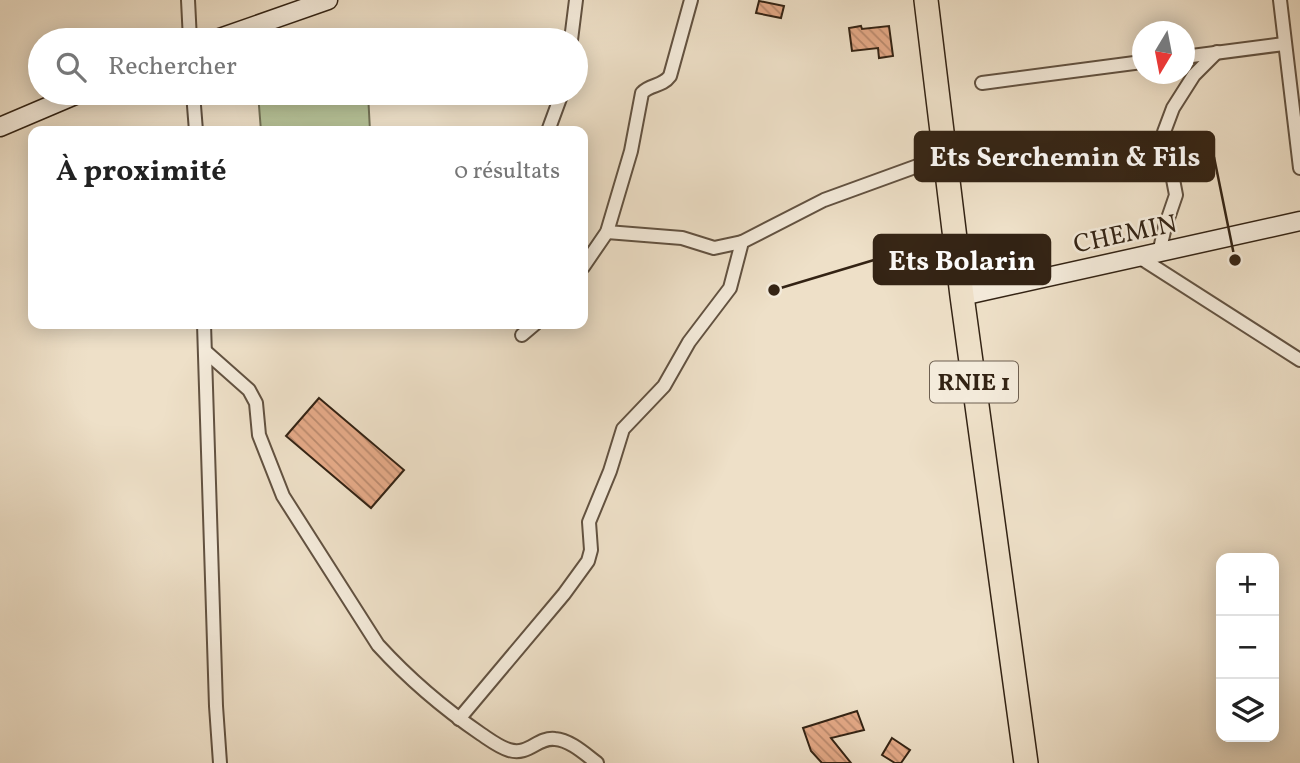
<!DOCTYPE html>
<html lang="fr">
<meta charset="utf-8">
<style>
body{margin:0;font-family:Vollkorn,serif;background:#f2f2f2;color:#222}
.controls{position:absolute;right:21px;bottom:21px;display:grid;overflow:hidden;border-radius:14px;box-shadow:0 4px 18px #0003}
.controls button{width:63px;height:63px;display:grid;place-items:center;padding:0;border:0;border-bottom:2px solid #e0e0e0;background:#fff;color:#222;font:35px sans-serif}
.compass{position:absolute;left:1132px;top:21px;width:63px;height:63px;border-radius:50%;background:#fff;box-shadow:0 4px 18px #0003;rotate:190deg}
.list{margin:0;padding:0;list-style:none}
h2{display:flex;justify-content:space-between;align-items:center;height:91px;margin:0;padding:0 28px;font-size:30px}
h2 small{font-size:23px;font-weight:400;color:#767676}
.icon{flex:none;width:38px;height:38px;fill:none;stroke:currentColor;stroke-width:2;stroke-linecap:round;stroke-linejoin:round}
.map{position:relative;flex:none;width:1300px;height:763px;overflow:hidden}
.search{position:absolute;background:#fff;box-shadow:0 4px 18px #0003;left:28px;top:28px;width:560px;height:77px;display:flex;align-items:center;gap:18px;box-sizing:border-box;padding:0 24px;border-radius:38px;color:#767676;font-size:26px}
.panel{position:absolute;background:#fff;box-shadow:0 4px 18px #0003;left:28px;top:126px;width:560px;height:203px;border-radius:14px}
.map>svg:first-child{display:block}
.garden{fill:#b7c297;stroke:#757256;stroke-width:2}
.building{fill:url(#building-back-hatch);stroke:#332314;stroke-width:2}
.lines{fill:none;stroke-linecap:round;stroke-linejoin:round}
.street-casing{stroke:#625241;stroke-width:16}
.secondary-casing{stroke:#332314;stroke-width:21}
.highway-casing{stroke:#332314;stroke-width:26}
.street{stroke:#f4ebdb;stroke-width:12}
.secondary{stroke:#f4ebdb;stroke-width:18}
.highway{stroke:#eee0c8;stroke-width:23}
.labels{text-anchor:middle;stroke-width:5;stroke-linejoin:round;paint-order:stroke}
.shield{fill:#f4ebdb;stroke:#6d5f50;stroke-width:2}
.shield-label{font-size:24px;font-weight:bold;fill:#332314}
.street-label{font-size:26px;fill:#332314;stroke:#f4ebdb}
.leader{fill:none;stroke:#332314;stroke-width:2.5}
.callout-dot{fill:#332314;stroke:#f4ebdb;stroke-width:2.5}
.callout{fill:#332314;stroke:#332314;stroke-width:2.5}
.callout-label{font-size:28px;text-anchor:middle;font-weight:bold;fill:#fff}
</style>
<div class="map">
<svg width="1300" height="763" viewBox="0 0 1300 763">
<defs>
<pattern id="building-back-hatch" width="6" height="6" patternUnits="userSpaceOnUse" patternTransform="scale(1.75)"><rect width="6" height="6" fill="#e5aa88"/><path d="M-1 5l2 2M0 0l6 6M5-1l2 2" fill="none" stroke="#ba8a6e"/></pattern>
</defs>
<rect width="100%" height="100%" fill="#eee0c8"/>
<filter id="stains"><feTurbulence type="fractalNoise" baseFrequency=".00286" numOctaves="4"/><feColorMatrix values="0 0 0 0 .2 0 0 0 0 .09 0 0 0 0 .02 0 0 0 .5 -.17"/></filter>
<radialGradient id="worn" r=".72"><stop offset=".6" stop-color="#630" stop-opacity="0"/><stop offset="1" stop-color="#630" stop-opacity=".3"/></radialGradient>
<g class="garden">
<polygon points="363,31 364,40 254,40 254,39"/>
<polygon points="258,93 368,93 370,131 261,131"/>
</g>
<g class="building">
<polygon points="759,1 784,6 781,18 756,13"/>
<polygon points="861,26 862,29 889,26 893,56 879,58 878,48 852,51 849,28"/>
<polygon points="319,398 404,470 371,508 286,436"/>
<polygon points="857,711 864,730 831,738 851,763 822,763 811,751 803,728"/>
<polygon points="892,738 910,750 901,763 895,763 882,755"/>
</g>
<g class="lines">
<defs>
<g id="street">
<polyline points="188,0 190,40"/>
<polyline points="1280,0 1300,168"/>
<polyline points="571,40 576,0"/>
<polyline points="1184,57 1284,44"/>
<polyline points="982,83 1142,62"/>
<polyline points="193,93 196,131"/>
<polyline points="548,131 562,93"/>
<polyline points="607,232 682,238 714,248 742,242"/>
<polyline points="1159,253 1165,227 1176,195 1164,132 1173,108 1194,75 1217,52"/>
<polyline points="1139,257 1300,360"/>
<path d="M583 267 607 232 631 151 642 93C650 84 662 87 670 76L691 0"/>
<polyline points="204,324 216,706 220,763"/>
<polyline points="522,335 535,324"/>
<path d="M205 351 249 390 256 403 259 435 283 496 378 645C409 679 443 708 481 734 490 740 499 747 509 750 529 756 537 737 555 739 570 740 585 754 597 763"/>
<polyline points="459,719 564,594 588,561 591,550 589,522 610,471 623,429 664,386 689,342 730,288 742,242 824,200 945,156"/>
</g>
<g id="secondary">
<polyline points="214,40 328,0"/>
<polyline points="0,127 80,93"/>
<polyline points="962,296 1300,221"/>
</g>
<polyline id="highway" points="926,0 962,296 1026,763"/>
</defs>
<use href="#street" class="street-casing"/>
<use href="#secondary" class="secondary-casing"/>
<use href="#highway" class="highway-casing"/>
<use href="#street" class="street"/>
<use href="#secondary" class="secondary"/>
<use href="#highway" class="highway"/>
</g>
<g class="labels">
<rect class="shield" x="930" y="361.5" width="88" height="41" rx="5"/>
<g class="shield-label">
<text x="974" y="390">RNIE 1</text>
</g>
<g class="street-label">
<text transform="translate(1125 233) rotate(-12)" y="9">CHEMIN</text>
</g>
</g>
<path class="leader" d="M1235 260L1214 157M774 290L874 260"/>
<g class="callout-dot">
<circle cx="1235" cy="260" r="7"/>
<circle cx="774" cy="290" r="7"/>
</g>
<g class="callout">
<rect x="915" y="132" width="299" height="49" rx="7"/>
<rect x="874" y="235" width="176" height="49" rx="7"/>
</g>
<g class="callout-label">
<text x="1065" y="166">Ets Serchemin &amp; Fils</text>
<text x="962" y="270">Ets Bolarin</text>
</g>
<rect width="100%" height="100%" filter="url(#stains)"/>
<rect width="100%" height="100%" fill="url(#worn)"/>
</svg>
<div class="controls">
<button>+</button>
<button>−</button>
<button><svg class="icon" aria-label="layers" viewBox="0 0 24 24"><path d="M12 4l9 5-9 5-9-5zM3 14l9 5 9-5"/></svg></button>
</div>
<svg class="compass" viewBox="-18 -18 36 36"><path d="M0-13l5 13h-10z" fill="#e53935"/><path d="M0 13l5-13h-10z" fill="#767676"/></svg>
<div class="search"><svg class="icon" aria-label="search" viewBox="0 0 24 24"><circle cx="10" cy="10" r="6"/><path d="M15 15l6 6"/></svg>Rechercher</div>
<section class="panel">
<h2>À proximité<small>0 résultats</small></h2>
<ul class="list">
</ul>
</section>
</div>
